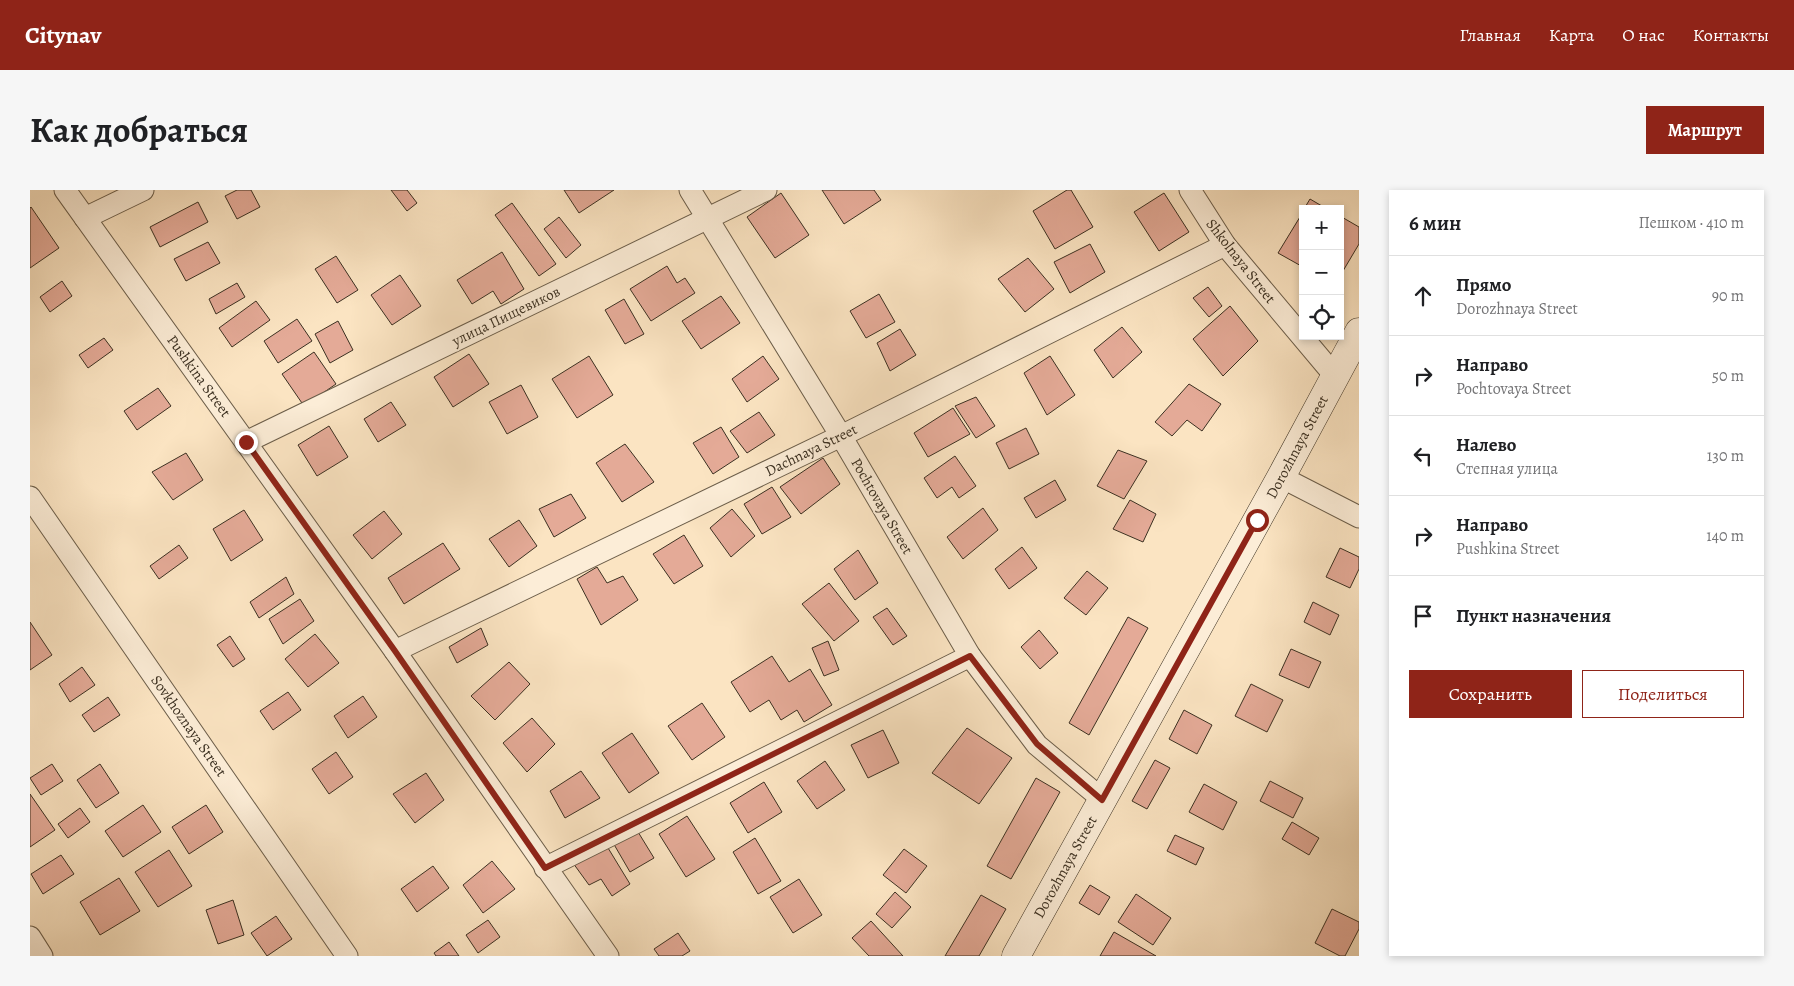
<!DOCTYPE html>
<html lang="ru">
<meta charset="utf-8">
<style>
body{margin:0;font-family:Alegreya,serif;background:#f6f6f6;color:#202124}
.controls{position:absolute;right:15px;top:15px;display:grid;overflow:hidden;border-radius:0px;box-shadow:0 2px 8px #0003}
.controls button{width:45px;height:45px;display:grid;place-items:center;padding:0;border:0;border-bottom:1px solid #e0e0e0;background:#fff;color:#202124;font:25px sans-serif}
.stop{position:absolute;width:15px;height:15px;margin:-11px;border:4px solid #8f2418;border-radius:50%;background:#fff}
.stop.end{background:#8f2418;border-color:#fff;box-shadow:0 1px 5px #0008}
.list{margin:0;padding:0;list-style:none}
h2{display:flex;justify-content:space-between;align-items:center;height:65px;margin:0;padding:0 20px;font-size:21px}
h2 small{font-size:16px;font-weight:400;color:#757577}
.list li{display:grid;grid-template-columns:32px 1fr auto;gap:15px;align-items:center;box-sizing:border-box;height:80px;padding:0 20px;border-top:1px solid #e0e0e0}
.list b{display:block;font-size:19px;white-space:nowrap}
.list p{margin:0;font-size:16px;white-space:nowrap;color:#757577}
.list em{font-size:16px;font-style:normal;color:#757577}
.actions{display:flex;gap:10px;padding:15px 20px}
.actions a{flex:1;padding:11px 0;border:1px solid #8f2418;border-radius:0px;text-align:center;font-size:18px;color:#8f2418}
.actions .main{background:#8f2418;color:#fff}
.icon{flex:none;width:28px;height:28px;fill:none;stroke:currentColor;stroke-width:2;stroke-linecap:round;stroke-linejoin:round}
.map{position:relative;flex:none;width:1329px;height:766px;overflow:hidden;border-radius:0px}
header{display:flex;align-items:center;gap:30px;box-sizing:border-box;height:70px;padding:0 25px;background:#8f2418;color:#fff}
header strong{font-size:24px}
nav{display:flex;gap:28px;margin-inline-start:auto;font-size:18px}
.intro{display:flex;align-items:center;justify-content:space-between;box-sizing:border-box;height:120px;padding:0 30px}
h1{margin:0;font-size:35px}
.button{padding:12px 22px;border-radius:0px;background:#8f2418;color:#fff;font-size:18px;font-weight:700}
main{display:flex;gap:30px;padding:0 30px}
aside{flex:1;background:#fff;border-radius:0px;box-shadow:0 2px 8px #0003}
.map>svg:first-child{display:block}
.building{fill:#e4aa97;stroke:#3c3122}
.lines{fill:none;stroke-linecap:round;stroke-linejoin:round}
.minor-casing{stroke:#6c5e4a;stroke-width:23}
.secondary-casing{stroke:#3c3122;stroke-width:29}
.minor{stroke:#fcedd7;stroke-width:21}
.secondary{stroke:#fcedd7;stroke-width:28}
.route{stroke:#8f2418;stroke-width:6}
.labels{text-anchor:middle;stroke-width:4;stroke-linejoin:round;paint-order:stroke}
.street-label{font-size:15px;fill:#3c3122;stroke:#fcedd7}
</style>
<header>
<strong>Citynav</strong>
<nav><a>Главная</a><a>Карта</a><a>О нас</a><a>Контакты</a></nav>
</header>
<div class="intro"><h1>Как добраться</h1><a class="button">Маршрут</a></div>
<main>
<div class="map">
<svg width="1329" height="766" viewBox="0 0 1329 766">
<rect width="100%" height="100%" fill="#fbe4c2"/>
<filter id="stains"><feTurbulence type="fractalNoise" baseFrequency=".004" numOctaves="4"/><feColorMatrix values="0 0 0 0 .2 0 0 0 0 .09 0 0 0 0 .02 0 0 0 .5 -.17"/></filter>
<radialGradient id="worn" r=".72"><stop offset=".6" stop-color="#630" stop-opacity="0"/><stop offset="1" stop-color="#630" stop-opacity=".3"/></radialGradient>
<g class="building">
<polygon points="207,0 221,0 230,17 207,29 195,6"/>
<polygon points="361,0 377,0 387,13 377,21"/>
<polygon points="534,0 584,0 549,23"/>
<polygon points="792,0 844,0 851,10 814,34"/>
<polygon points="1037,0 1041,0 1063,37 1025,59 1003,21"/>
<polygon points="751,3 779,45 745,68 717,27"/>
<polygon points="1134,3 1159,42 1129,61 1104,22"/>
<polygon points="1280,9 1297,19 1274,19"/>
<polygon points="168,12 178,32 130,57 120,37"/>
<polygon points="482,13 526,74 509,86 465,25"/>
<polygon points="1,17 29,58 0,78 0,18"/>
<polygon points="1273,22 1273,77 1248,63"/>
<polygon points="1310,26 1329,37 1329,54 1310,86"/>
<polygon points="529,27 551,55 536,68 514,39"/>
<polygon points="178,52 190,73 156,91 144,69"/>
<polygon points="1060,54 1075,82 1040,103 1024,72"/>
<polygon points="472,62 494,99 471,114 463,101 442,114 427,90"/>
<polygon points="306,66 328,100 307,113 285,79"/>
<polygon points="998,68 1024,99 995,122 968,89"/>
<polygon points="637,76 647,93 655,88 665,103 621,131 600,99"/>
<polygon points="370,85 391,116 362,135 341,105"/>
<polygon points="32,91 42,106 20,122 10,107"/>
<polygon points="207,93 215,107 186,124 179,109"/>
<polygon points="1178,97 1192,116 1179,127 1163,108"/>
<polygon points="849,104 865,132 836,148 820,121"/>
<polygon points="691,106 710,133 671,159 652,131"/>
<polygon points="594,109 614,144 595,154 575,120"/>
<polygon points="226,111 240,130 202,157 189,138"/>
<polygon points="1200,116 1228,151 1193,186 1163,149"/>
<polygon points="267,129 282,151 248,173 234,151"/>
<polygon points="308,131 323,160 300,173 285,144"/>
<polygon points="1092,137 1112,162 1083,188 1064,160"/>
<polygon points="870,139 886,165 860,181 847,153"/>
<polygon points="74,148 83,160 58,178 49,165"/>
<polygon points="284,162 306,194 274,216 252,184"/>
<polygon points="439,164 459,194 423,217 404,187"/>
<polygon points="559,166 583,205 547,228 522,189"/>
<polygon points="733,166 749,189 717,212 702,189"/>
<polygon points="1020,166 1045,205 1017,225 994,183"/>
<polygon points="1159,194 1191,214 1172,241 1157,230 1142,246 1125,232"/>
<polygon points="491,195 508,227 477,244 459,212"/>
<polygon points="128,198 141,216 107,240 94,221"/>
<polygon points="946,207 965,236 946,248 925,216"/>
<polygon points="361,212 376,235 348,252 334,229"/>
<polygon points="923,218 940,244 898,267 884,243"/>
<polygon points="729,222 745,245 717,263 700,241"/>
<polygon points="299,236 318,267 287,286 268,255"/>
<polygon points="691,237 709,267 683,284 663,253"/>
<polygon points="996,238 1009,264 979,279 966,253"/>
<polygon points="595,254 624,292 592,312 566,273"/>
<polygon points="1088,260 1117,271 1094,309 1067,296"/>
<polygon points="156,263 173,290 143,310 122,282"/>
<polygon points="925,266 946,296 929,308 922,297 907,308 894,288"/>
<polygon points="793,268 810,294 771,324 750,297"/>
<polygon points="1025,290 1036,310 1006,328 994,308"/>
<polygon points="742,297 761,327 732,344 714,314"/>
<polygon points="541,304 556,328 524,347 509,319"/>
<polygon points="1100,310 1126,324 1113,352 1083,339"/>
<polygon points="953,318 968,340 933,369 917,347"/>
<polygon points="702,319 725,346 701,367 680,338"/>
<polygon points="214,320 233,350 201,371 183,339"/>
<polygon points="354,321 372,344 342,369 323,345"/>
<polygon points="489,330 507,356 479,377 459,349"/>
<polygon points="654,345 673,376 644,394 623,364"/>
<polygon points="413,353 430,379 374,414 358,388"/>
<polygon points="149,355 158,368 129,389 120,376"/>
<polygon points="992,357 1007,378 979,399 965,379"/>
<polygon points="1310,358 1329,367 1329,379 1320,398 1296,387"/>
<polygon points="828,360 848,393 825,410 804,379"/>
<polygon points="567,377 577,393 593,386 608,410 571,435 547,389"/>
<polygon points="1057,381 1078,398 1056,425 1034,408"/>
<polygon points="256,387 264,404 229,428 220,412"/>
<polygon points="799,393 829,431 804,451 772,414"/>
<polygon points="270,409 284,431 253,454 239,429"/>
<polygon points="1283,412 1309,425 1300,445 1274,432"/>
<polygon points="857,418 877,446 863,455 843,427"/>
<polygon points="1098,427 1118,438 1059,545 1039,533"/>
<polygon points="0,432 22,465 0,480"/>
<polygon points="451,438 458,455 427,473 419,457"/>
<polygon points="1009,440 1028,463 1010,479 991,457"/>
<polygon points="285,444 309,473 278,497 255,469"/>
<polygon points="200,446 215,469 203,477 187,455"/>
<polygon points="798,451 809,480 794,486 782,458"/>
<polygon points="1261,459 1291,472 1279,498 1249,485"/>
<polygon points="742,466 759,492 780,479 802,515 774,532 767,520 751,530 739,510 720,522 701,492"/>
<polygon points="479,472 500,494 465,530 441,506"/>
<polygon points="52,477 65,495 40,512 29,494"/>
<polygon points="1221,494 1253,510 1237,542 1205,526"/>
<polygon points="258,502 271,520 243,540 230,521"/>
<polygon points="333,506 347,527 318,548 304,526"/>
<polygon points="78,507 90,525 64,542 52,525"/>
<polygon points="672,513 695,547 662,570 638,536"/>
<polygon points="1154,520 1182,535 1167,564 1139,549"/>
<polygon points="502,528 525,554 497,582 473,553"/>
<polygon points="937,538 982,568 949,614 902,583"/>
<polygon points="853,540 869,573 838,588 821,555"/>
<polygon points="602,543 629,583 599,603 572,563"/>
<polygon points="306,562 323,587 299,604 282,579"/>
<polygon points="1125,570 1140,578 1117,619 1102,611"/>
<polygon points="795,571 815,600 787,619 767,591"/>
<polygon points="22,574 33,591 11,605 0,588"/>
<polygon points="70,574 89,603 66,618 47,590"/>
<polygon points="551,581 570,608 535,628 520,601"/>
<polygon points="396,583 414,610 385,633 363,604"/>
<polygon points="1006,588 1030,602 981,689 957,676"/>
<polygon points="1240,591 1273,608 1263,628 1230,611"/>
<polygon points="734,592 752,622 718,643 700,613"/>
<polygon points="1174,594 1207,612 1193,640 1159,622"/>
<polygon points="0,604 25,640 0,657"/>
<polygon points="113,615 131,642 93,667 75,641"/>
<polygon points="176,615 193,642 159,664 142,637"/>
<polygon points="50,618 60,632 38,648 28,634"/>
<polygon points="657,626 685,669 656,687 629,644"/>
<polygon points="1262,632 1289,648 1279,665 1252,649"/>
<polygon points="605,637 624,668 600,682 582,651"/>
<polygon points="1145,645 1174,658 1166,675 1137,661"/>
<polygon points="725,648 751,691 728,704 703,662"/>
<polygon points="575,653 600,694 582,706 571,689 559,695 543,673"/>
<polygon points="874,659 897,676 876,703 853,685"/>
<polygon points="139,660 162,696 128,717 105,682"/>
<polygon points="31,665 44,684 13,704 1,684"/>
<polygon points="462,671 485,699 453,723 433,695"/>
<polygon points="403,676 419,698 387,722 371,699"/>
<polygon points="89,688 110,721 70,745 50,712"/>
<polygon points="769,689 792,725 763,743 740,707"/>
<polygon points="1060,695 1080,707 1069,725 1049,713"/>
<polygon points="865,702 881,717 862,738 846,724"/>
<polygon points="1106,704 1141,728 1123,755 1088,732"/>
<polygon points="951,705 976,719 949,766 915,766"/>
<polygon points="203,710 214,745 188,754 176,720"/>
<polygon points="1302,719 1329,732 1329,739 1315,766 1310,766 1285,753"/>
<polygon points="246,726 262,749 237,766 221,743"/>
<polygon points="458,730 470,747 448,763 436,745"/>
<polygon points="841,731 873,766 839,766 822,748"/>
<polygon points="1084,742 1126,766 1070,766"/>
<polygon points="648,743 660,761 652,766 629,766 624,759"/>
<polygon points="419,752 429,766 406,766 404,763"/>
</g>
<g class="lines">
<defs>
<g id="minor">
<polyline points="35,0 365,461 578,766"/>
<polyline points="660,0 811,246 940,466 1007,555 1072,609"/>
<polyline points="1160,0 1195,55 1305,186"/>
<polyline points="55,28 113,0"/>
<polyline points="216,252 736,0"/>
<polyline points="1251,287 1329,327"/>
<polyline points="0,307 317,766"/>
<polyline points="365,461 811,246 1195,55"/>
<polyline points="515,678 940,466"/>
<polyline points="0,747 12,766"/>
</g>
<polyline id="secondary" points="986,766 1251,287 1329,142"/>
</defs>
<use href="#minor" class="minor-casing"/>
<use href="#secondary" class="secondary-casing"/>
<use href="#minor" class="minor"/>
<use href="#secondary" class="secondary"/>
</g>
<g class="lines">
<polyline class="route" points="216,252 365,461 515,678 940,466 1007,554 1072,610 1227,330"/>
</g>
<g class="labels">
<g class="street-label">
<text transform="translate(1211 71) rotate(52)" y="5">Shkolnaya Street</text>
<text transform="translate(476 126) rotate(-26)" y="5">улица Пищевиков</text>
<text transform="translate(169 186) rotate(54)" y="5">Pushkina Street</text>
<text transform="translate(1267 257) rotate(-62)" y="5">Dorozhnaya Street</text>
<text transform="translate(781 260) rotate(-26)" y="5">Dachnaya Street</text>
<text transform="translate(852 316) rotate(60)" y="5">Pochtovaya Street</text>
<text transform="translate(159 536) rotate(55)" y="5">Sovkhoznaya Street</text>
<text transform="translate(1035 677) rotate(-61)" y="5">Dorozhnaya Street</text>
</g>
</g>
<rect width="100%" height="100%" filter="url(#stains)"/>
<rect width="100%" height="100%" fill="url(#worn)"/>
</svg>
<div class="controls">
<button>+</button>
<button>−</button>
<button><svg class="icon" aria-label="locate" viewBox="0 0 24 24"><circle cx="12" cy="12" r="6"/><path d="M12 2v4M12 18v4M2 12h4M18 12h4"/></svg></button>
</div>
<div class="stop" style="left:1227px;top:330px"></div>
<div class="stop end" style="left:216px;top:252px"></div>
</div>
<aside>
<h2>6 мин<small>Пешком · 410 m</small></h2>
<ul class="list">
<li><svg class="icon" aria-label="ahead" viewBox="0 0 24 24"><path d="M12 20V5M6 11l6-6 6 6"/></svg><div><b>Прямо</b><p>Dorozhnaya Street</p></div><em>90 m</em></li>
<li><svg class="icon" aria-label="right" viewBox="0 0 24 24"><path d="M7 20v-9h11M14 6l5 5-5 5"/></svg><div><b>Направо</b><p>Pochtovaya Street</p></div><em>50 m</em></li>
<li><svg class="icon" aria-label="left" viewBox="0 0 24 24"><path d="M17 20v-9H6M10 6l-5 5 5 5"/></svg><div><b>Налево</b><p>Степная улица</p></div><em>130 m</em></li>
<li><svg class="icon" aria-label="right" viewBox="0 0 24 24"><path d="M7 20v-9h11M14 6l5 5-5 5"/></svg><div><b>Направо</b><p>Pushkina Street</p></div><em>140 m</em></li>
<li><svg class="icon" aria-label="arrive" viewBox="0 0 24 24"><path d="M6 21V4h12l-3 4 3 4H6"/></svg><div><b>Пункт назначения</b></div></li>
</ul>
<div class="actions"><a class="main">Сохранить</a><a>Поделиться</a></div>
</aside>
</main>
